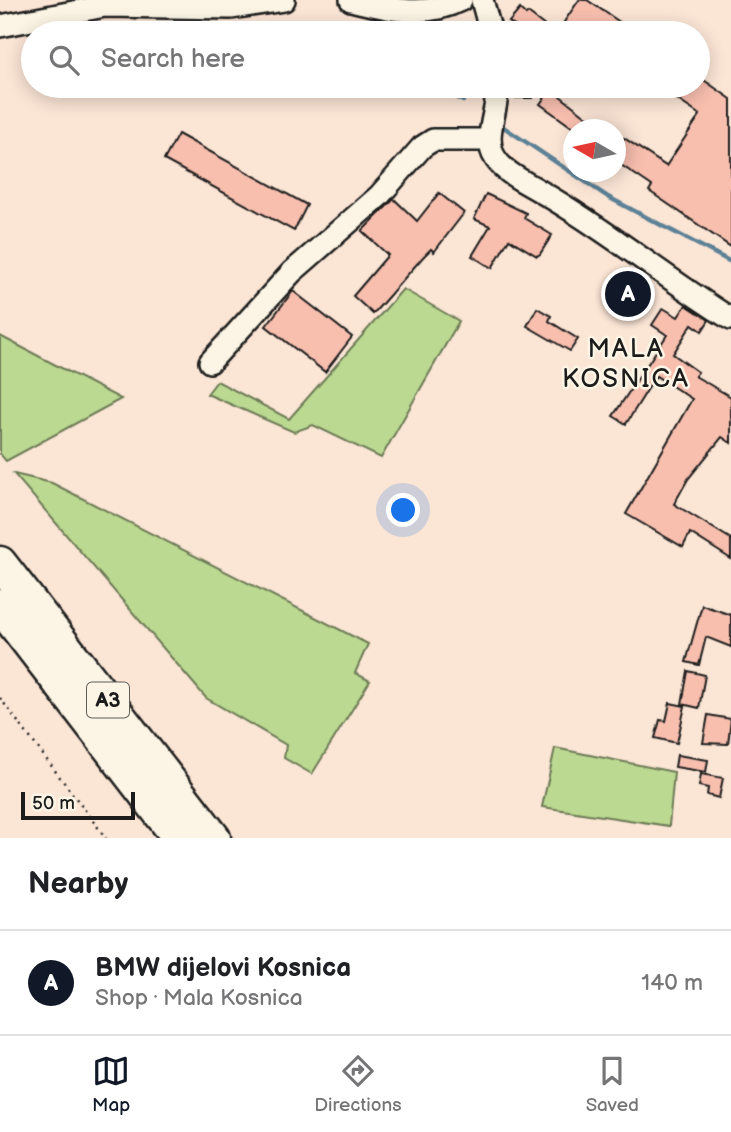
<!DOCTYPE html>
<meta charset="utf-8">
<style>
body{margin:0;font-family:"Balsamiq Sans",sans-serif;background:#f6f6f6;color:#202124}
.compass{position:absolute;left:563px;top:119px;width:63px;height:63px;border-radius:50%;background:#fff;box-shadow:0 4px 18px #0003;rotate:279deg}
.scale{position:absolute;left:21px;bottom:18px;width:114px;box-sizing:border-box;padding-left:7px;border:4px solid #1c1c1c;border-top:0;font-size:19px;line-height:24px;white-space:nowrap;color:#1c1c1c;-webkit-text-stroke:5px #fcf5e5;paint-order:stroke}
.you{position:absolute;left:404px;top:511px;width:24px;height:24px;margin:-18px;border:5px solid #fff;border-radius:50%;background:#1a73e8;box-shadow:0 0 0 10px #1a73e833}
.badge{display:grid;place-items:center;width:46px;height:46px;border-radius:50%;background:#111827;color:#fff;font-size:23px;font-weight:700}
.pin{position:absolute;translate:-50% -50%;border:4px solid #fff;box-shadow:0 2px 7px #0006}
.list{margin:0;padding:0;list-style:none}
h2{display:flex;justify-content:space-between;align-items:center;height:91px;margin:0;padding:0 28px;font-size:30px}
h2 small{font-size:23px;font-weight:400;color:#757577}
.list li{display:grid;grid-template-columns:46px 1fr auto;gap:21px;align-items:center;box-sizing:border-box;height:105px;padding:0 28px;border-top:2px solid #e0e0e0}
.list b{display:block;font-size:26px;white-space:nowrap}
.list p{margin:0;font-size:23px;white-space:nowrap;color:#757577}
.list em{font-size:23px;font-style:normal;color:#757577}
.icon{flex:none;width:38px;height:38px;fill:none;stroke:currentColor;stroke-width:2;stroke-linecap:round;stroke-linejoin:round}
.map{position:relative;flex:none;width:731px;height:838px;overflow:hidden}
.search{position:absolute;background:#fff;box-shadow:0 4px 18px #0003;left:21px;right:21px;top:21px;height:77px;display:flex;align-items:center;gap:18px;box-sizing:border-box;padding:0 24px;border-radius:38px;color:#757577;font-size:26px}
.sheet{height:196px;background:#fff}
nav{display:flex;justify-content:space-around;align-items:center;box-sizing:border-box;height:98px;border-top:2px solid #e0e0e0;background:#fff;font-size:19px;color:#757577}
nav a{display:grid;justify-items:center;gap:4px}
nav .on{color:#111827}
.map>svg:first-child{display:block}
.green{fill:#bbd991;stroke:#6c7a56;stroke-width:2}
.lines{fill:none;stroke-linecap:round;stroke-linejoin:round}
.stream{stroke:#5c8196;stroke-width:4.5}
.building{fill:#f8bfaf;stroke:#1c1c1c;stroke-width:2}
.minor-casing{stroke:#1c1c1c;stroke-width:26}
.highway-casing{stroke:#1c1c1c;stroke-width:37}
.path{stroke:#1c1c1c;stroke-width:2.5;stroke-dasharray:2 5;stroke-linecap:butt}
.minor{stroke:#fcf5e5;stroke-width:21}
.highway{stroke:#fcf5e5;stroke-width:32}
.labels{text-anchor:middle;stroke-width:5;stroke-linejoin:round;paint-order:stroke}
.shield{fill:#fcf5e5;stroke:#5f5d58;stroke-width:2}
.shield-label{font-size:21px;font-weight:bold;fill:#1c1c1c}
.quarter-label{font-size:26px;letter-spacing:2px;fill:#1c1c1c;stroke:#fcf5e5}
</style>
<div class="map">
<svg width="731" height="838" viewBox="0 0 731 838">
<rect width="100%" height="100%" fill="#fbe5d5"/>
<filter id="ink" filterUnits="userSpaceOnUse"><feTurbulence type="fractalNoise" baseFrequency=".0143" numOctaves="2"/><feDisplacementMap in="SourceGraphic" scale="14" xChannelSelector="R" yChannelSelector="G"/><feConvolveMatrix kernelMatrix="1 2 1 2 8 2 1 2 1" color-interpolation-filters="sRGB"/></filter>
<g filter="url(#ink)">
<g class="green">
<polygon points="403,289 459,321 381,458 313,425 294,432 207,394 217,381 289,419"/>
<polygon points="0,336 121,399 6,461 0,454"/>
<polygon points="14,474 52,483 368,644 355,673 370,681 312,774 284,758 286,745 206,698"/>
<polygon points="555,748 674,772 669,826 542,807"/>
</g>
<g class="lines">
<g class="stream">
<polyline points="438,86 463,101"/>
<polyline points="502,126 608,197 731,262"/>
</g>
</g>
<g class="building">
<polygon points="579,0 587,0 636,33 580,33 564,22"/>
<polygon points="520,9 526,15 528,13 554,33 524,33 509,22"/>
<polygon points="698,76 731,99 731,247 649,191 652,186 615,161 615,136 622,141 624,138 666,166 700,115 657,86 698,86"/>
<rect x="510" y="86" width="23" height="12"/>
<polygon points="551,89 582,113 605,130 576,130 540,104"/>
<polygon points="178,134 307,205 294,231 164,160"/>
<polygon points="439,193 464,213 434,252 431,249 423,257 373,314 353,296 388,255 362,231 394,199 417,221"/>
<polygon points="486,194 526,213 524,218 552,235 540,254 537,256 509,239 492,268 472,256 490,226 474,219"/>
<polygon points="625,276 647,291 635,309 624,306 619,314 608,306 613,299 610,297"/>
<polygon points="293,291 352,337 325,372 266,326"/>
<polygon points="686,305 709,320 702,331 692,324 673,354 698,372 695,376 731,397 731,443 722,437 688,479 674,504 731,539 731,559 690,533 683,547 626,514 692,399 656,376 626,424 613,416 667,335 652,325 663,308 678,317"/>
<polygon points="537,308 551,316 549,321 578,339 570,351 527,326"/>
<polygon points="702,605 731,615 731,647 706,637 699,665 686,662"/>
<polygon points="688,671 705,675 699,708 682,704"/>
<polygon points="670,703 685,706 677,743 655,738 660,720 666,721"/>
<polygon points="708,715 731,719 728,744 703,743"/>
<polygon points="677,755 708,760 706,772 675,767"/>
<polygon points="701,774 723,778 719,798 707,795 708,788 699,786"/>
</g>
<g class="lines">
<defs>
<g id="minor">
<path d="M351 0C389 9 424 19 461 0"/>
<polyline points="482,0 491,33"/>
<polyline points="0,26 105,6 231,8 284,0"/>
<path d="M497 86C499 108 484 133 493 154 502 173 526 182 543 193 609 231 666 279 731 319"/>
<polyline points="210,362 292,272 379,196 422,147 433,140 489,140"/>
</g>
<g id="highway">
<polyline points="0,563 214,838"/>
<polyline points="0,606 179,838"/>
</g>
</defs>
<use href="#minor" class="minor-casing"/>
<use href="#highway" class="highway-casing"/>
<polyline class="path" points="0,698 106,838"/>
<use href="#minor" class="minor"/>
<use href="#highway" class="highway"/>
</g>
</g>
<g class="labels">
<rect class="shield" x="87" y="682.5" width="42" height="35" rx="5"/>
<g class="shield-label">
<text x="108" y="707">A3</text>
</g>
<g class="quarter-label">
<text x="626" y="357">MALA<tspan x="626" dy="30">KOSNICA</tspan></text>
</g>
</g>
</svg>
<svg class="compass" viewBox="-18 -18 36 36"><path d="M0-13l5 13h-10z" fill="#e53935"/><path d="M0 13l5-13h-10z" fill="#757577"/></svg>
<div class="scale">50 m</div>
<div class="you"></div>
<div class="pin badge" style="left:628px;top:294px">A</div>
<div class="search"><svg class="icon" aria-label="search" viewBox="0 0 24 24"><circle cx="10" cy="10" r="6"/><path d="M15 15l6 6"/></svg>Search here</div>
</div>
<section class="sheet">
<h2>Nearby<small></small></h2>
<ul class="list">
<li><span class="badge">A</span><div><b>BMW dijelovi Kosnica</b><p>Shop · Mala Kosnica</p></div><em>140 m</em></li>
</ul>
</section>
<nav>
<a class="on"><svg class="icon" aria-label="map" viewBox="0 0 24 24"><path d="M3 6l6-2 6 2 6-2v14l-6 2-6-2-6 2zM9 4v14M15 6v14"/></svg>Map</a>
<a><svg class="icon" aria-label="directions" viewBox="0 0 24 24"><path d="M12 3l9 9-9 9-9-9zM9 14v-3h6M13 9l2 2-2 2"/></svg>Directions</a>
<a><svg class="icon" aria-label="saved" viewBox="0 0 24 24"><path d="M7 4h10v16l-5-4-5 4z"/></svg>Saved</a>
</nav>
